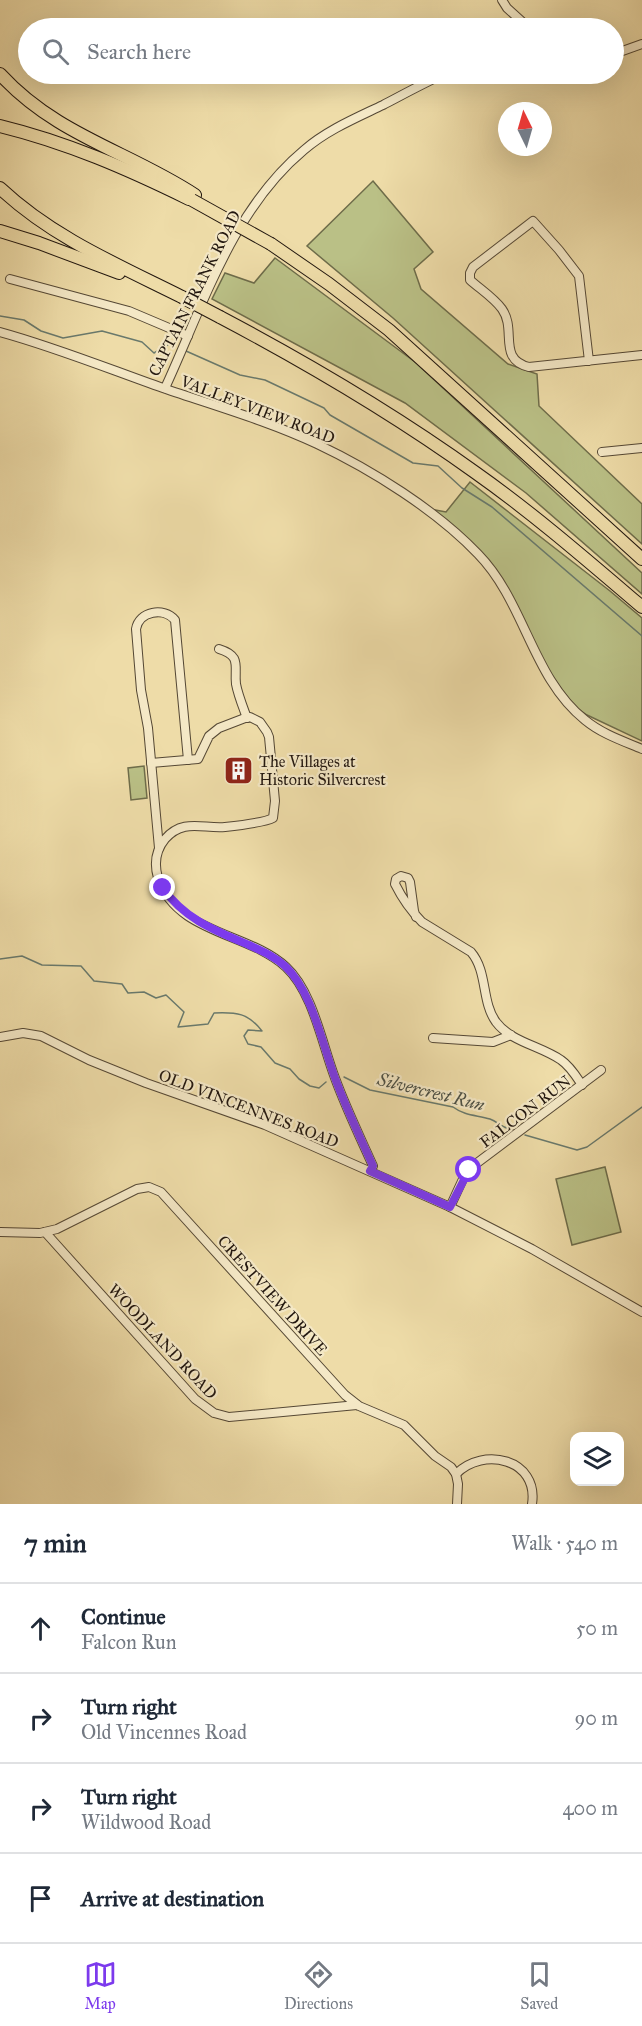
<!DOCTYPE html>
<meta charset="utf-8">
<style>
body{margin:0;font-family:"IM FELL Great Primer",serif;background:#f2f2f3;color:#1f2937}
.controls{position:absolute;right:18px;bottom:18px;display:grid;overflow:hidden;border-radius:12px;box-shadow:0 6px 24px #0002}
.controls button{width:54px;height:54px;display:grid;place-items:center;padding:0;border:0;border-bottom:2px solid #e0e1e3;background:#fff;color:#1f2937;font:30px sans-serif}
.compass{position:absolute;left:498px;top:102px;width:54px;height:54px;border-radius:50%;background:#fff;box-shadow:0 6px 24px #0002;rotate:355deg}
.stop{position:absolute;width:18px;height:18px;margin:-14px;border:4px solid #7c3aed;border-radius:50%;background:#fff}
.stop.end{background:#7c3aed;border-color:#fff;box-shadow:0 2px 6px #0008}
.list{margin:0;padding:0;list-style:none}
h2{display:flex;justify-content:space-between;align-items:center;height:78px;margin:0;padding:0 24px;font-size:26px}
h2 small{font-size:20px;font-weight:400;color:#747a83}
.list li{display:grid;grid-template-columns:39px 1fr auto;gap:18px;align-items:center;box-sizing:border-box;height:90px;padding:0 24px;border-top:2px solid #e0e1e3}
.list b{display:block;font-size:22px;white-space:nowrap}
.list p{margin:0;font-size:20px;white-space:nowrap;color:#747a83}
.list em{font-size:20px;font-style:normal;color:#747a83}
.icon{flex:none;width:33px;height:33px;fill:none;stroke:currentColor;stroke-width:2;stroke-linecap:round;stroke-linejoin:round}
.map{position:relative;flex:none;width:642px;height:1504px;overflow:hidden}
.search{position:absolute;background:#fff;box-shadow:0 6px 24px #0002;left:18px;right:18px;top:18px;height:66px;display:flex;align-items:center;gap:15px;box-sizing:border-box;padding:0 21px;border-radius:33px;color:#747a83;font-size:22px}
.sheet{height:438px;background:#fff}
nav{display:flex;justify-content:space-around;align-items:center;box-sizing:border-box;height:84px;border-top:2px solid #e0e1e3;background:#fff;font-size:16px;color:#747a83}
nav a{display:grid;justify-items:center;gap:3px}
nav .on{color:#7c3aed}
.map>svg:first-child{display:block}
.green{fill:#bac086;stroke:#6e6c4a;stroke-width:1.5}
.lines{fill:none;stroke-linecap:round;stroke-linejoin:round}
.stream{stroke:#69796c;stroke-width:1.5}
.minor-casing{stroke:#554835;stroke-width:10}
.highway-casing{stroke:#22170f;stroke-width:14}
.minor{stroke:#f4e8c6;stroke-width:8}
.highway{stroke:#eedca8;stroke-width:12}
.highway-bridge-casing{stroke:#22170f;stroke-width:14;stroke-linecap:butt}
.highway-bridge{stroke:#eedca8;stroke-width:12}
.route{stroke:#7c3aed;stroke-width:8}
.labels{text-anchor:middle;stroke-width:4.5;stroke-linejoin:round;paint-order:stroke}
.street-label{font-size:16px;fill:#22170f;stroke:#f4e8c6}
.poi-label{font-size:16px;fill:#22170f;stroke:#f4e8c6;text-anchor:start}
.water-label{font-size:18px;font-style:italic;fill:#4c5045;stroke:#f4e8c6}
</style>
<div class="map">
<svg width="642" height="1504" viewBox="0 0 642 1504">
<rect width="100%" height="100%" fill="#eedca8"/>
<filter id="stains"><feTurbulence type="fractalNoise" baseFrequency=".00333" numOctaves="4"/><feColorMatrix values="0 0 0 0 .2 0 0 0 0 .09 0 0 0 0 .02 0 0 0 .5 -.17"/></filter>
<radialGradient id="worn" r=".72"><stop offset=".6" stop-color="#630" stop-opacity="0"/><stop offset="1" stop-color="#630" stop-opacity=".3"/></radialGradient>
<g class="green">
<polygon points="373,181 433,252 414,269 421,289 508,364 537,374 539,406 642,504 642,544 393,318 307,246"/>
<polygon points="275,258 415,362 642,573 642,594 526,493 405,403 212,299 225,273 254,283"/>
<polygon points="470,482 610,591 642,618 642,741 587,715 575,707 548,671 504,583 435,513 435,510 446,512"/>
<polygon points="144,766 147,798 131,800 128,768"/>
<polygon points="605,1167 621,1232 572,1245 556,1179"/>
</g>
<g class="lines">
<g class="stream">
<polyline points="0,316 24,320 41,331 63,338 102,331 142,342 154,353 169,344 174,344"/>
<polyline points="186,351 240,375 265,380 324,408 330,415 413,463 438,466 462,488 492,507 642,636"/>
<path d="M0 959 22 956 42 965 81 966 94 981 122 984 128 993 144 992 156 998 166 995 184 1012 178 1027 208 1024 214 1013C237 1012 248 1013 262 1031L248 1030 244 1036 248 1044 261 1047 275 1063 290 1069 299 1079 310 1086 319 1088 326 1082"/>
<path d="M344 1077 370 1090 453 1107C465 1116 477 1115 490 1119 498 1122 501 1127 512 1130"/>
<polyline points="525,1135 577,1150 587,1147 642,1107"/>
</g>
<defs>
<g id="minor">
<polyline points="502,0 507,8 529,28"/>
<polyline points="614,54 642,44"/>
<polyline points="10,279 129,311 188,336"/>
<path d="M0 332C55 347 109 369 163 388 215 406 268 421 317 444 372 470 436 510 478 554 525 602 532 678 585 720 602 734 623 741 642 749"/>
<path d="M589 361 579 276 559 250 533 221 473 267 470 273V280C480 289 494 298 502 309 517 330 497 359 529 367L642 355"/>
<path d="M165 388C203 306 232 210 304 150 327 130 356 118 383 105 404 94 424 83 444 74"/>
<polyline points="602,452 642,448"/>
<path d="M219 649C242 656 234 666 236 684 238 695 243 707 247 718"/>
<path d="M151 763 198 759 209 736 219 728 245 718 250 717 260 722 267 732 269 737 275 801 273 818C266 822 234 826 225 827 203 829 183 818 165 839 156 850 154 864 158 878 177 934 248 932 286 967 313 992 322 1044 335 1078 346 1108 360 1137 373 1166L370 1171"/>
<path d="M159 848 148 728 141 690 136 629C139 611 164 607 175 620L188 760"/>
<path d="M416 917 414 911 410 882 408 878 401 876 396 879 395 884C402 898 410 910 422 922L471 952C488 972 481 1001 496 1022 511 1042 541 1046 561 1060 570 1066 576 1076 582 1085"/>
<polyline points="0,1037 23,1033 41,1036 89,1060 146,1083 265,1125 450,1207 532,1249 642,1312"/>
<polyline points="433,1038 493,1042 511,1035"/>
<polyline points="450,1207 463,1179 477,1163 601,1070"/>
<polyline points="0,1232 40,1233 57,1229 137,1189 149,1187 161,1192 345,1395 359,1406 404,1425 435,1456 451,1467 456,1474 458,1484 457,1504"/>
<polyline points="45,1232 195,1399 214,1413 229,1417 357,1405"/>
<path d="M456 1474C483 1446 539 1459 532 1504"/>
</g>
<g id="highway">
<path d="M0 74C57 136 128 151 195 195"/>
<path d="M0 126C66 142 128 169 189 199"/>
<path d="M0 188C52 237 118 265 182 297"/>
<polyline points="0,231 39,243 119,273"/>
<polyline points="271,244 329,284 389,330 642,559"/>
<path d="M220 317C309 364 394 414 476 473 534 514 588 561 642 607"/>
</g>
</defs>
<use href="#minor" class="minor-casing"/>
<use href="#highway" class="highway-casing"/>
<use href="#minor" class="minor"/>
<use href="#highway" class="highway"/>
<defs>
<g id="highway-bridge">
<polyline points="192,200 271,244"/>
<polyline points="182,297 220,317"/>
</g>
</defs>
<use href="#highway-bridge" class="highway-bridge-casing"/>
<use href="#highway-bridge" class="highway-bridge"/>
</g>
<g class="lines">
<path class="route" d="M163 888C184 919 216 931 249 945 262 951 274 956 285 966 312 991 322 1043 335 1078 346 1108 360 1137 373 1166L370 1171 450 1207 469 1170"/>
</g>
<defs>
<symbol id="building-square" viewBox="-11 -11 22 22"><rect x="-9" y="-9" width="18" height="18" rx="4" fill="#8f2418" stroke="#f4e8c6"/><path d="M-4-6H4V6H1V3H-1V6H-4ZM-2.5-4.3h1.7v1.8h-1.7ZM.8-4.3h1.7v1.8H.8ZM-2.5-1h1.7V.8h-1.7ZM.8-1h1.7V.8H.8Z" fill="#fff"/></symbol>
</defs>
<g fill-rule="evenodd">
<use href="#building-square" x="222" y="754" width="33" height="33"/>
</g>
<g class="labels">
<g class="street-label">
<text transform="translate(194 293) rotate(-63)" y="6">CAPTAIN FRANK ROAD</text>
<text transform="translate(258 409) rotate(21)" y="6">VALLEY VIEW ROAD</text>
<text transform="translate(249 1108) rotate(21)" y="6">OLD VINCENNES ROAD</text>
<text transform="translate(525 1111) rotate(-37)" y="6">FALCON RUN</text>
<text transform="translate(273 1295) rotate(48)" y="6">CRESTVIEW DRIVE</text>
<text transform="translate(163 1341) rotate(47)" y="6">WOODLAND ROAD</text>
</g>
<g class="poi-label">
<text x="259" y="767">The Villages at<tspan x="259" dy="18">Historic Silvercrest</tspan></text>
</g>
<g class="water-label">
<text transform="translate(431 1092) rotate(14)" y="6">Silvercrest Run</text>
</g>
</g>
<rect width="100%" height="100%" filter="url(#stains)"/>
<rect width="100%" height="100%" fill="url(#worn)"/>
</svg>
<div class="controls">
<button><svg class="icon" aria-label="layers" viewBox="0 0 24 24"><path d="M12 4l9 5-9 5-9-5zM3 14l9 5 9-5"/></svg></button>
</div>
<svg class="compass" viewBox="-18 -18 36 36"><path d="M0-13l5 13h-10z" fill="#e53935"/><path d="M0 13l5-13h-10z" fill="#747a83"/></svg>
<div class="stop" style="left:469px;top:1170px"></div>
<div class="stop end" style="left:163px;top:888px"></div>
<div class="search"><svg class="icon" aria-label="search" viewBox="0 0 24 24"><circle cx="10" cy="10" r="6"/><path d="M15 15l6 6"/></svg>Search here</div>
</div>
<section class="sheet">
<h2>7 min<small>Walk · 540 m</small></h2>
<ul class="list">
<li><svg class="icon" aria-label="ahead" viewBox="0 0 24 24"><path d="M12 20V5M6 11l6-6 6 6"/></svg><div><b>Continue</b><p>Falcon Run</p></div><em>50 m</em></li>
<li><svg class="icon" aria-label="right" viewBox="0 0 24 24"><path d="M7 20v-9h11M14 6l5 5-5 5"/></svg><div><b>Turn right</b><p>Old Vincennes Road</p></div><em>90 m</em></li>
<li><svg class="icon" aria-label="right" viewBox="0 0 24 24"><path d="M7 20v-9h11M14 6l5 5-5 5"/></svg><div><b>Turn right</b><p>Wildwood Road</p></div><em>400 m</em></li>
<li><svg class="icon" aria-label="arrive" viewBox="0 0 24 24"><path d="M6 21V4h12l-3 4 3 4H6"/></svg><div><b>Arrive at destination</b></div></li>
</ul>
</section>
<nav>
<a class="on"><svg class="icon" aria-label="map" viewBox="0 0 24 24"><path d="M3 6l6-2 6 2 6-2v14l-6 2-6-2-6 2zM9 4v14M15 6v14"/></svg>Map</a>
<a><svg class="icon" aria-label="directions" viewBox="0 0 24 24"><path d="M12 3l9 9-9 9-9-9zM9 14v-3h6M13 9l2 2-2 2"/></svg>Directions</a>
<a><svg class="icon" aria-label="saved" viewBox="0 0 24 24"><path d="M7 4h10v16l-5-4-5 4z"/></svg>Saved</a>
</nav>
